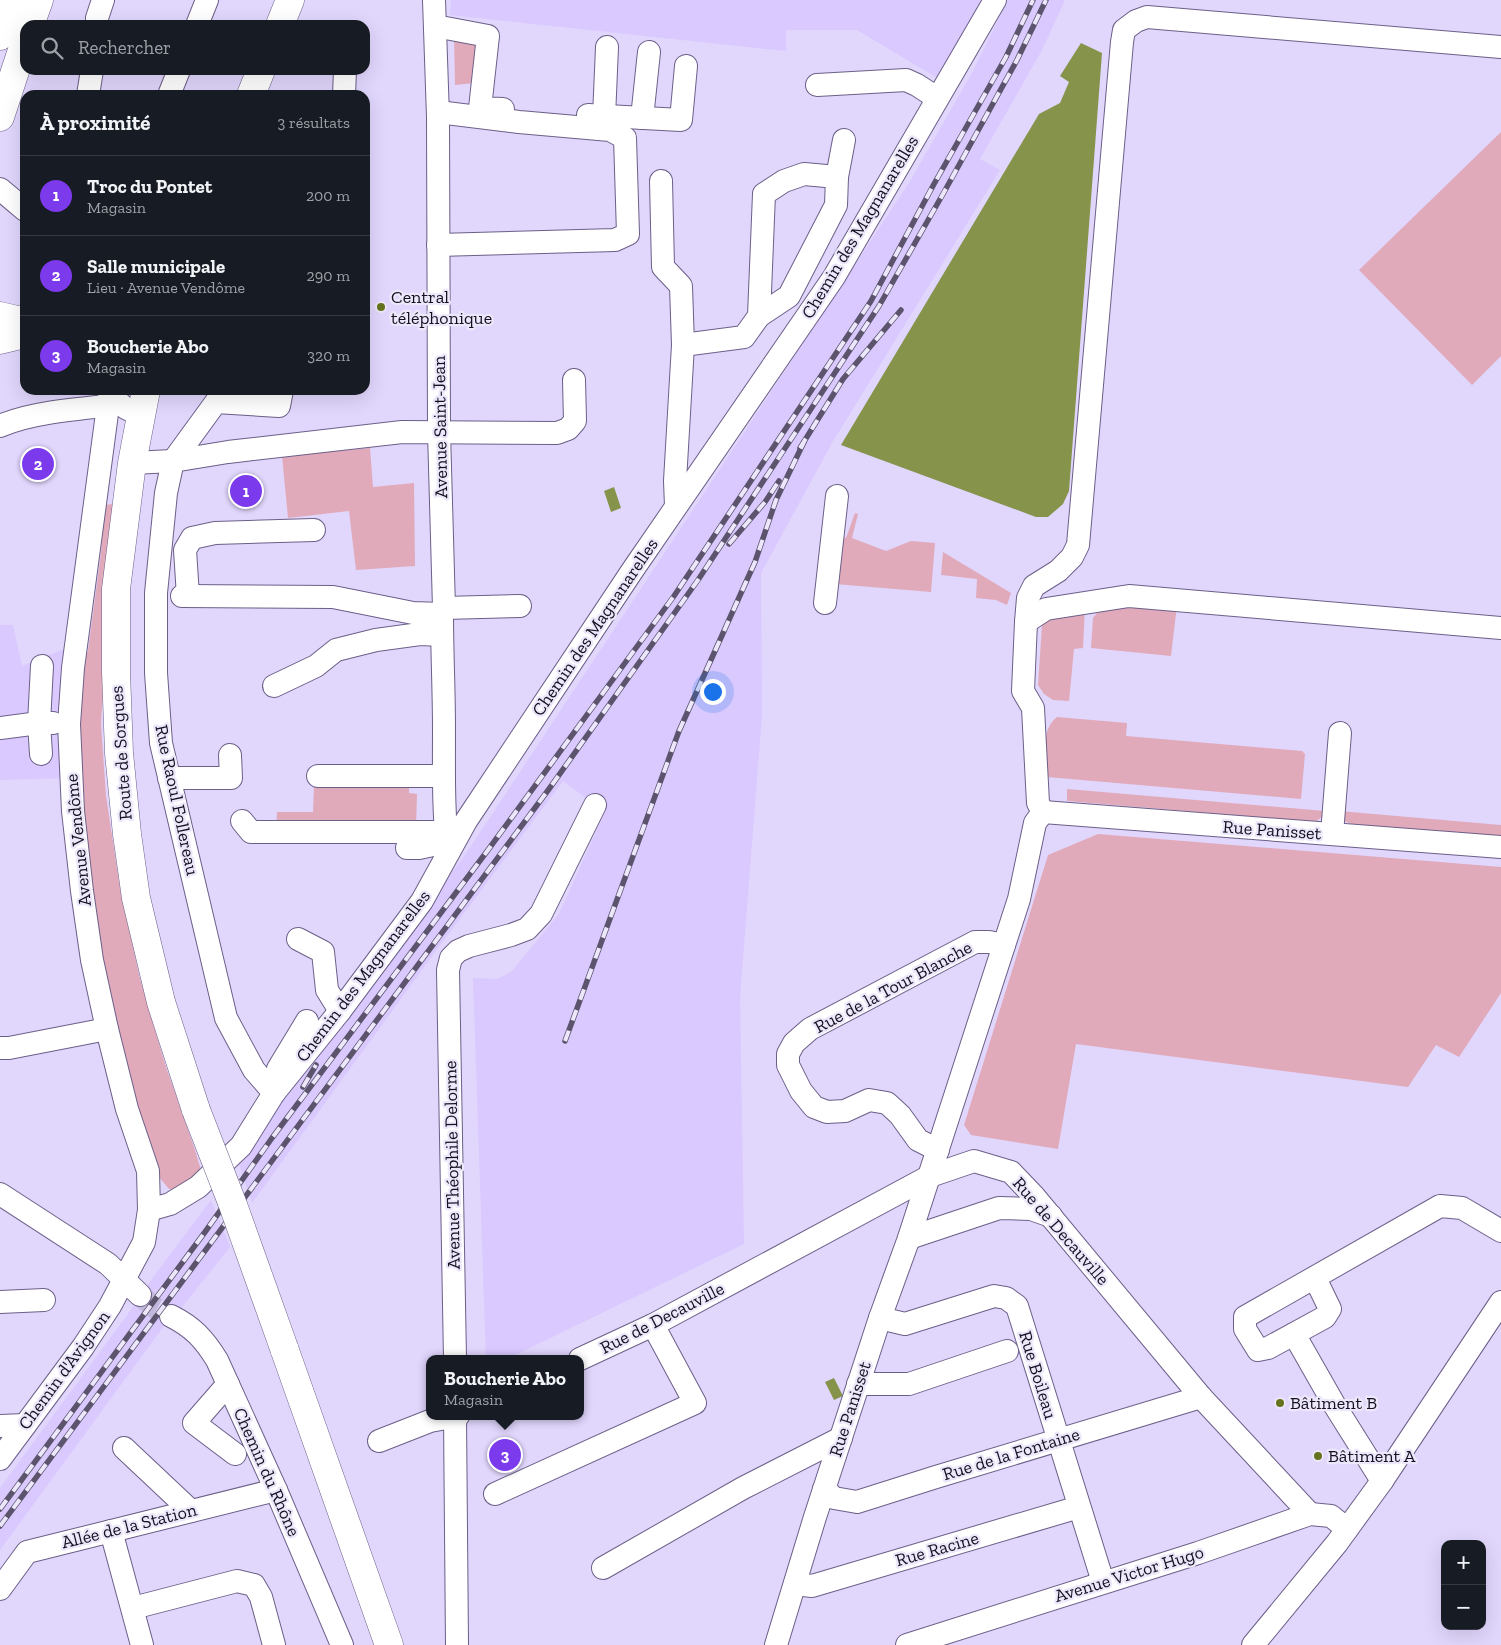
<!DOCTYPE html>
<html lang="fr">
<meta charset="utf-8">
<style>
body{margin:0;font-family:"Zilla Slab",serif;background:#242831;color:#f1f3f6}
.controls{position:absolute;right:15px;bottom:15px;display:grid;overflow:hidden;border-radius:10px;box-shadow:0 5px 20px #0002}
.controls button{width:45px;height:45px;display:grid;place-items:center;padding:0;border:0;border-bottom:1px solid #363941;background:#171b24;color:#f1f3f6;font:25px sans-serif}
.you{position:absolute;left:712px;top:691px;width:18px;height:18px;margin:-12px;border:4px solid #fff;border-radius:50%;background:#1a73e8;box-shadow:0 0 0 8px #1a73e833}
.badge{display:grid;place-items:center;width:32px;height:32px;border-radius:50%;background:#7c3aed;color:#fff;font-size:16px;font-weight:700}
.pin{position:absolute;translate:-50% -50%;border:2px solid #fff;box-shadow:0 1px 5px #0006}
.popup{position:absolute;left:426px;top:1355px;width:158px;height:65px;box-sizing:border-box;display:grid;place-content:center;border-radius:10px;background:#171b24;filter:drop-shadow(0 1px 4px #0005);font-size:16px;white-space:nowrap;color:#9ea1a6}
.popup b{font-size:19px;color:#f1f3f6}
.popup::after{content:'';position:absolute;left:50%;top:100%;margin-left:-10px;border:10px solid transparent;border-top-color:#171b24}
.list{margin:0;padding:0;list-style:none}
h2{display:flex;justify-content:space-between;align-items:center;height:65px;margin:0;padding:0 20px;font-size:21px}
h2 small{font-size:16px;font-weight:400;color:#9ea1a6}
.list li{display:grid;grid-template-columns:32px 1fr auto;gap:15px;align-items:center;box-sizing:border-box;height:80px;padding:0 20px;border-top:1px solid #363941}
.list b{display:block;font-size:19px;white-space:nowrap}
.list p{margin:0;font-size:16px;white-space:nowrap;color:#9ea1a6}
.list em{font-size:16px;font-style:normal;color:#9ea1a6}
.icon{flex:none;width:28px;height:28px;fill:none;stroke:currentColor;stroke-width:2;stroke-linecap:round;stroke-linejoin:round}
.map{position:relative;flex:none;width:1501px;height:1645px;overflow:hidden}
.search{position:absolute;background:#171b24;box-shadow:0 5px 20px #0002;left:20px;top:20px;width:350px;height:55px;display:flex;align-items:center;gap:12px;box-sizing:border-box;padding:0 18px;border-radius:15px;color:#9ea1a6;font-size:19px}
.panel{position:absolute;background:#171b24;box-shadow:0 5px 20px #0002;left:20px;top:90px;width:350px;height:305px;border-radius:15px}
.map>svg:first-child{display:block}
.built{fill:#d9c9ff}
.green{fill:#e1aabb}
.water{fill:#85934b}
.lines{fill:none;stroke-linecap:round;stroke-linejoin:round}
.minor-tunnel{stroke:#c2b8db;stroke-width:22;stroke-dasharray:22 11;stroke-linecap:butt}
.minor-casing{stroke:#6c5f88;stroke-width:24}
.major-casing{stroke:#6c5f88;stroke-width:29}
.highway-casing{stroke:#6c5f88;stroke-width:29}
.minor{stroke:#fff;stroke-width:22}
.major{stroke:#fff;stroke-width:28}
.highway{stroke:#fff;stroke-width:28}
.rail-casing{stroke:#5c546c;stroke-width:5.5}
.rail{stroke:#ece7fa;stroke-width:4;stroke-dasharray:11;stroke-linecap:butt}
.major-bridge-casing{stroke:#6c5f88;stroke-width:29;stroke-linecap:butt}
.major-bridge{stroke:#fff;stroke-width:28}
.poi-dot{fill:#65731f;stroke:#ece7fa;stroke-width:2}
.labels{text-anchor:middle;stroke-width:4.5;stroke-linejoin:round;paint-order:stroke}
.street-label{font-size:18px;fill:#151020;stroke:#ece7fa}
.poi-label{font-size:18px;fill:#151020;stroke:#ece7fa;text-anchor:start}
</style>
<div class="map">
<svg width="1501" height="1645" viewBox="0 0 1501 1645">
<rect width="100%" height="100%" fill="#e1d6fc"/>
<g class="built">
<polygon points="451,0 982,0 939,79 857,30 786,30 786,51 450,15"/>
<polygon points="1008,0 1065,0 1042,50 980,159 1000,170 832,443 761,573 762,715 740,997 744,1244 507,1359 486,1359 473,978 498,979 512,971 559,914 605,812 563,781 438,948 252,1203 238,1161 467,852 909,183 973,71"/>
<polygon points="0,625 13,625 22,666 69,647 65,778 0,780"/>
<polygon points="211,1200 230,1247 178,1312 145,1288"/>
<polygon points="136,1303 166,1323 0,1550 0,1488"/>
</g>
<g class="green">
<polygon points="454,37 470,39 476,46 475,83 455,85"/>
<polygon points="1501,132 1501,356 1472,385 1359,270"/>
<polygon points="370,448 373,487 414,483 415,566 356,570 349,511 288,518 282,456"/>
<polygon points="112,504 114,525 101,724 106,796 120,888 139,975 165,1064 195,1150 203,1177 182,1190 169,1189 159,1177 117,1051 89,897 79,760 81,660 88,651 101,553 105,505"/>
<polygon points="855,513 858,514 852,538 886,551 911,541 935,543 931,592 835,584 838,535 846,538"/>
<polygon points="943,552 1011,593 1007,605 996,600 976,598 977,579 941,575"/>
<polygon points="1114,605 1177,605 1171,656 1091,648 1093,618 1097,613 1111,610"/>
<polygon points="1085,607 1083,648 1074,649 1069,701 1053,700 1044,694 1038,685 1042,625 1048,617"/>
<path d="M1057 717 1127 723 1126 736 1302 751 1305 754 1301 799 1047 777C1045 758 1040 730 1057 717Z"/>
<polygon points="409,786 409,793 417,794 416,829 276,829 277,812 313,812 314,787"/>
<polygon points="1067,789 1325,811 1325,815 1315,822 1067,801"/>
<polygon points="1339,811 1501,825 1501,837 1351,824 1344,821"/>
<polygon points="1098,834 1501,867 1501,993 1459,1057 1436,1045 1408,1087 1076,1044 1058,1149 971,1135 964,1125 1048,855"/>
</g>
<g class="water">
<polygon points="1081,43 1102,53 1069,491 1063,504 1048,517 1036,517 841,445 1039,114 1060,103 1069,82 1060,76"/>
<polygon points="614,487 621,508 611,512 604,491"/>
<polygon points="834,1378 843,1396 834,1400 825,1382"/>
</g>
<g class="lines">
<polyline class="minor-tunnel" points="140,1295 154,1307 171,1316"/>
<defs>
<g id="minor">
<path d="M434 0 438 117 439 432 444 608 442 614C442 652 444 691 444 729 444 770 443 812 448 853"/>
<polyline points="97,25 97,18 103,0"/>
<polyline points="197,25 207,0"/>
<polyline points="435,26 488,36 480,108 503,109"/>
<polyline points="817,85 906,80 917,85 937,98"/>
<polyline points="88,95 92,70"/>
<polyline points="169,95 179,70"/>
<polyline points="344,95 345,70"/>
<polyline points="438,112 519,122 610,130 625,138 628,234 615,240 438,245"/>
<polyline points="588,115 681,120 686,66"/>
<polyline points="604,117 607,47"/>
<polyline points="642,118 649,52"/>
<polyline points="661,181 663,267 681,286 683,345 675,481 676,506"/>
<polyline points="0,189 25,210"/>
<polyline points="759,316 789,296 836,205 837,177"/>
<polyline points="683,345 744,337 759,316 764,194 784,181 804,174 837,177 844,140"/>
<path d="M109 390C118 403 126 412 141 413"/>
<path d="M0 426C29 413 75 409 106 406"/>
<polyline points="132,463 173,461 228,452 402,432 557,433 568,429 575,421 574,380"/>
<polyline points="182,596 333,597 413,613 442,614"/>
<polyline points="188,596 185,550 192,538 215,533 314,530"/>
<polyline points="825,603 837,496"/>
<polyline points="444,608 520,606"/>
<polyline points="1026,622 1046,609 1129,596 1501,628"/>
<polyline points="274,686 316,666 336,650 376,640 420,634 442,635"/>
<polyline points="0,728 39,723 53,723"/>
<polyline points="41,754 39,723 42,666"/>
<polyline points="318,776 444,776"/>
<polyline points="169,778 231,778 230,755"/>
<polyline points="1043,812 1038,803 1033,708 1023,691 1026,622 1028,598 1034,586 1058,571 1072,557 1078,545 1122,42 1124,30 1136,21 1147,17 1501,47"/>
<polyline points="1043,812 1501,847"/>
<polyline points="242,821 251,832 445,832"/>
<polyline points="1332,834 1340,733"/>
<polyline points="407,848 419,848 447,842"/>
<polyline points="298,939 323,952 327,990 340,1011"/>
<polyline points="0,1048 9,1048 107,1029"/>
<polyline points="278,1069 307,1021"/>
<polyline points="274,1093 254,1070 226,1018 161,743 156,673 156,593 166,493 173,461 216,402 279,406 282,390"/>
<polyline points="938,1150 918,1140 900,1115 887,1103 869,1100 845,1111 827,1112 814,1107 801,1091 788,1065 788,1054 794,1043 810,1029 975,942 989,942 1004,945"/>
<polyline points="0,1194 108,1264 140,1295"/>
<polyline points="149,1210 170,1204 198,1187 241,1146 274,1093 340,1011 422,901 466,821 632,571 834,277 995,0"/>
<polyline points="909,1238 999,1208 1031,1209 1051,1216"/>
<polyline points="1315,1278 1330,1309 1325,1317 1268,1348 1258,1350 1245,1329 1245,1317 1440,1206 1462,1208 1501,1231"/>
<polyline points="0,1302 44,1300"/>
<path d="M171 1316C193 1327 204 1339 217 1360L276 1490 342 1645"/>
<polyline points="880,1318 905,1324 994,1296 1006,1298 1017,1306 1103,1582"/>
<polyline points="1294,1334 1335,1406 1382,1481"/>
<polyline points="455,1359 448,970 451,958 458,951 469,946 511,935 527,929 541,914 595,805"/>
<polyline points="580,1359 653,1325 930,1176 974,1161 1011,1172 1033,1195 1201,1397 1310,1514"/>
<polyline points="228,1384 194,1423 235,1454"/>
<polyline points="858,1384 909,1384 1007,1351"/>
<polyline points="455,1416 457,1645"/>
<polyline points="0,1426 25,1425"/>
<polyline points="379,1441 430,1421 458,1416"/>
<polyline points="124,1448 191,1511"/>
<polyline points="0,1459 83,1347 110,1306 144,1242 149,1210 148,1171 127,1109 107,1029 92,960 82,891 73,811 69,724 73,668 110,391"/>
<polyline points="824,1489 834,1498 857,1502 936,1477 1201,1397"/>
<polyline points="495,1494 695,1403 653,1325"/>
<polyline points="111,1531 142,1645"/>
<polyline points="603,1568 743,1488 841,1438"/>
<polyline points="795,1584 812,1586 1079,1507"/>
<polyline points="0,1589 27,1552 276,1490"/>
<polyline points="133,1608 237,1581 254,1585 261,1597 274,1645"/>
<polyline points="776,1645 815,1517 880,1318 909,1238 1019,899 1035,823 1043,812"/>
<polyline points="907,1645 1198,1553 1310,1514 1331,1516 1347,1529"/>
<polyline points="1253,1645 1337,1543 1382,1481 1501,1302"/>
</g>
<g id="major">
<polyline points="280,25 290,0"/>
<polyline points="251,95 261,70"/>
<polyline points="146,390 132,463 116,589 116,672 119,753 127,834 136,898 161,1002 196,1110"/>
<polyline points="284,1348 389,1645"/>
</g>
<g id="highway">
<polyline points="30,25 39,0"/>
<polyline points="0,36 12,0"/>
<polyline points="0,117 25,41"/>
<polyline points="0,316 17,320 25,319"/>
<polyline points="0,340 25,334"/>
</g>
</defs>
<use href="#minor" class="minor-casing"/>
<use href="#major" class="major-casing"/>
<use href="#highway" class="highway-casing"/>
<use href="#minor" class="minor"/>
<use href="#major" class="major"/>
<use href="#highway" class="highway"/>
<defs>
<g id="rail">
<polyline points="800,448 843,379 901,310"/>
<polyline points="729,544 765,502 779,481"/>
<polyline points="565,1041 679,731 755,562 776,500 804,442"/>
<polyline points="303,1087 316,1065"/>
<polyline points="0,1509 205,1232 272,1138 488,850 674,596 871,301 934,184 1006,57 1033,0"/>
<polyline points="0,1526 549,789 698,580 879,306 943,194 1017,60 1046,0"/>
</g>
</defs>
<use href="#rail" class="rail-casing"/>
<use href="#rail" class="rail"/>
<defs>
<polyline id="major-bridge" points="196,1110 233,1205 284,1348"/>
</defs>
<use href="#major-bridge" class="major-bridge-casing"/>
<use href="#major-bridge" class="major-bridge"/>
</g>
<g class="poi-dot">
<circle cx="381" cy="307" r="5"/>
<circle cx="1280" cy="1403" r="5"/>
<circle cx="1318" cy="1456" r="5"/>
</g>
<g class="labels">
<g class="street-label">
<text transform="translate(860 227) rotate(-59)" y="6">Chemin des Magnanarelles</text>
<text transform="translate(440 427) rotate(-91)" y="6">Avenue Saint-Jean</text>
<text transform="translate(595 627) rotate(-56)" y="6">Chemin des Magnanarelles</text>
<text transform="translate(121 753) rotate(-94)" y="6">Route de Sorgues</text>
<text transform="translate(177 800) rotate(78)" y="6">Rue Raoul Follereau</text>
<text transform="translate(1272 830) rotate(4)" y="6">Rue Panisset</text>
<text transform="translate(78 840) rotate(-96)" y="6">Avenue Vendôme</text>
<text transform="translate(363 976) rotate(-53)" y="6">Chemin des Magnanarelles</text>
<text transform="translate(893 987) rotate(-28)" y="6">Rue de la Tour Blanche</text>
<text transform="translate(452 1165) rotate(-91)" y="6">Avenue Théophile Delorme</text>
<text transform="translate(1061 1231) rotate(49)" y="6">Rue de Decauville</text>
<text transform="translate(662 1318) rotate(-27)" y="6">Rue de Decauville</text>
<text transform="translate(64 1370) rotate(-54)" y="6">Chemin d'Avignon</text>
<text transform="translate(1038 1375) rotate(73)" y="6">Rue Boileau</text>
<text transform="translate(850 1409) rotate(-72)" y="6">Rue Panisset</text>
<text transform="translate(1011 1454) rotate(-17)" y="6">Rue de la Fontaine</text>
<text transform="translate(267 1472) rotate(66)" y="6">Chemin du Rhône</text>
<text transform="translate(129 1526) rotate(-14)" y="6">Allée de la Station</text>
<text transform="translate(937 1549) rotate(-16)" y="6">Rue Racine</text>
<text transform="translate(1129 1574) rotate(-17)" y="6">Avenue Victor Hugo</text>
</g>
<g class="poi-label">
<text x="391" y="303">Central<tspan x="391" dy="21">téléphonique</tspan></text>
<text x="1290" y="1409">Bâtiment B</text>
<text x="1328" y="1462">Bâtiment A</text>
</g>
</g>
</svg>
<div class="controls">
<button>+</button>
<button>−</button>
</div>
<div class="you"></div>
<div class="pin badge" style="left:246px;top:491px">1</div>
<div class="pin badge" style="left:38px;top:464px">2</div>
<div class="pin badge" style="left:505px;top:1455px">3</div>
<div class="popup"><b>Boucherie Abo</b>Magasin</div>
<div class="search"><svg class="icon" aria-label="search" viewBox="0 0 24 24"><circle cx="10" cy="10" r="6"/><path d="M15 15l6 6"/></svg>Rechercher</div>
<section class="panel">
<h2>À proximité<small>3 résultats</small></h2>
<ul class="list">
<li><span class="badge">1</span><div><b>Troc du Pontet</b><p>Magasin</p></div><em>200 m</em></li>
<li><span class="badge">2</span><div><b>Salle municipale</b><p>Lieu · Avenue Vendôme</p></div><em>290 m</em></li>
<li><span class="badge">3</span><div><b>Boucherie Abo</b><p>Magasin</p></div><em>320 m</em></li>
</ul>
</section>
</div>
